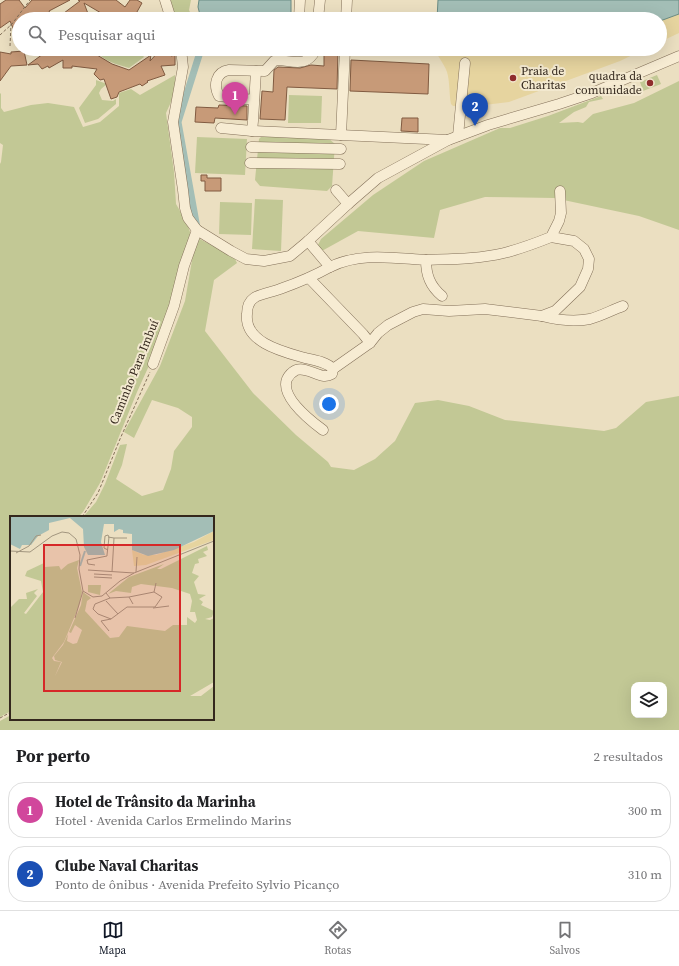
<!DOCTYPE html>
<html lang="pt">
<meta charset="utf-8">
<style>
body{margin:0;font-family:"Source Serif 4",serif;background:#f2f2f2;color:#202124}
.controls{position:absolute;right:12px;bottom:12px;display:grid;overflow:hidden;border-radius:8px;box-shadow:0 4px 16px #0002}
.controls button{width:36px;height:36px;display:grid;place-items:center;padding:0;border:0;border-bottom:1px solid #e0e0e0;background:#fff;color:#202124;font:20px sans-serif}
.you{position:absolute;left:329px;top:404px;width:14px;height:14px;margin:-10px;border:3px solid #fff;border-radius:50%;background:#1a73e8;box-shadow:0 0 0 6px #1a73e833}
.badge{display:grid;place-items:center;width:26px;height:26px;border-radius:50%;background:#111827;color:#fff;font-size:13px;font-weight:700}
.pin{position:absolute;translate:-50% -33px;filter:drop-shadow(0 1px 2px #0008)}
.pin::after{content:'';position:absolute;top:21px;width:14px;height:12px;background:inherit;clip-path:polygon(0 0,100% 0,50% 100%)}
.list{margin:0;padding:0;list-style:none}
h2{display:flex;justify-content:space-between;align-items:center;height:52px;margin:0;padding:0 16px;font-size:17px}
h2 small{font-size:13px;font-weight:400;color:#757577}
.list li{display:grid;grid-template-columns:26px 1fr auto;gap:12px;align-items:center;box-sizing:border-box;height:56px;margin:0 8px 8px;padding:0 8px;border:1px solid #e0e0e0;border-radius:16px}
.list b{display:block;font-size:15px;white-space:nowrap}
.list p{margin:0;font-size:13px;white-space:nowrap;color:#757577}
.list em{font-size:13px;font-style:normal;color:#757577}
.icon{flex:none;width:22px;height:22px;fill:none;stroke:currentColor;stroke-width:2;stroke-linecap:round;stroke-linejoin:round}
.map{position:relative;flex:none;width:679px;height:730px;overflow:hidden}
.search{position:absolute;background:#fff;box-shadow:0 4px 16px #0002;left:12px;right:12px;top:12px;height:44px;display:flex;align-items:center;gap:10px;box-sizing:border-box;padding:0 14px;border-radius:22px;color:#757577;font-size:15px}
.sheet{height:180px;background:#fff}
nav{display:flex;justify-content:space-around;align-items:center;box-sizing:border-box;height:56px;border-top:1px solid #e0e0e0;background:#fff;font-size:11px;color:#757577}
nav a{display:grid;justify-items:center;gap:2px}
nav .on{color:#111827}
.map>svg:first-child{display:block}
.green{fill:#c2c895;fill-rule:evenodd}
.sand{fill:#e6d49f}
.water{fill:#a3beb6;stroke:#6b8b83}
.pier{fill:#ebdfc1}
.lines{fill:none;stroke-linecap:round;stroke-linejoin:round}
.canal{stroke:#a3beb6;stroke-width:7}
.building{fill:#c79a78;stroke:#815b41}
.minor-casing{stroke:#837059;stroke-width:11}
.path{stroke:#837059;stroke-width:1;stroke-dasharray:3 2;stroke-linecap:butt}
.minor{stroke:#f7ecd3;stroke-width:10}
.poi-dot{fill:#8f2d2d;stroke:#f3e9d0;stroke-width:1.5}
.labels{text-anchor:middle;stroke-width:4;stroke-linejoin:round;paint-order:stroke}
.poi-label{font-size:12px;fill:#34281d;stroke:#f3e9d0;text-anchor:start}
.street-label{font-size:12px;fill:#34281d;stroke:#f3e9d0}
.inset-river{fill:none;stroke:#a3beb6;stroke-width:2}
.inset-road{fill:none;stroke:#a2967f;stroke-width:1}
.view{fill:#d62828;fill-opacity:0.15;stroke:#d62828;stroke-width:2}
.inset-edge{fill:none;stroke:#34281d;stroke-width:2}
</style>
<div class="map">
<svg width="679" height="730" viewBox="0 0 679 730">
<rect width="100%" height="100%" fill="#ebdfc1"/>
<g class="green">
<polygon points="169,0 191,0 189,10 193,19 175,19"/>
<path d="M95 49H138L144 57 129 68C116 64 102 61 95 49Z"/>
<polygon points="175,75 175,93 166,113 174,172 176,204 187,223 191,235 177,304 137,392 100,483 83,512 78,517 11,517 11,711 0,717 0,164 1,162 3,145 0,143 0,94 1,93 1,108 4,112 31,105 48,103 74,107 83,127 100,122 119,106 119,93 131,89 140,95"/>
<polygon points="657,75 661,84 643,91 640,82"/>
<polygon points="96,80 107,84 101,89 99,93 102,100 113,101 116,99 116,104 98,119 85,123 79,108 96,85"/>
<polygon points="679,81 679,230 639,216 554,198 485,197 440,210 434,238 358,231 320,252 317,247 321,239 373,195 424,161 500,128 510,128 548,116 601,96 603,99 589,102 586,107 574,112 559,123 578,122 583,123 593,114 634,103"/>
<polygon points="289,95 322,96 321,123 288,123"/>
<polygon points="264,134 329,139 335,144 332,186 327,191 260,186 255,180 259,139"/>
<polygon points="197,137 247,139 245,175 195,173"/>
<polygon points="255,199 283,200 281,251 252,249"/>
<polygon points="220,202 252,203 251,235 219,234"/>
<path d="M196 237 234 257 237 263 214 280 205 331 253 393 296 435 328 462 331 467 354 470 375 459 395 441 415 403 438 400 469 406 505 420 604 431 616 428 646 402 679 396V730H0V721L11 715V719H213V517H83L96 502 105 484 120 445 127 444 122 465 116 479 142 496 163 490 171 469 174 451 192 427V417L178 408 152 400 134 438 124 432 160 366 185 301ZM634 685H664V715H634Z"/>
</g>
<g class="sand">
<polygon points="679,14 679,33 660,42 660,21"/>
<path d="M435 49H485L500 53 534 55 558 52 570 49H645L620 61 509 102 476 106H453L451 104C449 94 450 82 447 72 444 63 438 58 435 49Z"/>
</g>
<g class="water">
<polygon points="199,0 291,0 291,19 201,19 198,7"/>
<polygon points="438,0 679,0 679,14 660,21 660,19 437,19"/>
<rect x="395" y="13" width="24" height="6"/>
<path d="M485 49H570C541 56 514 56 485 49Z"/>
</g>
<polygon class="pier" points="226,49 284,49 284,52 226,50"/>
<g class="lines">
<polyline class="canal" points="197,228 178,122 201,49"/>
</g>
<g class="building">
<polygon points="6,0 19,0 25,8 32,0 70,0 49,11 53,19 19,19 19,42 10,21 0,28 0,4"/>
<polygon points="78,0 116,0 125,7 130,0 137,0 142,3 133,19 107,19 101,13 84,3 90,19 56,19 80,1"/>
<polygon points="39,49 94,49 97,55 112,64 129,70 151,55 150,61 161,49 168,49 171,56 175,55 175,65 161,66 165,75 147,81 148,82 142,86 140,84 119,92 117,97 111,99 104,79 100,80 94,74 97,69 72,66 72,68 63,68 63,60 49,68 48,66 42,69 38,64 28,65 43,54"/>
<polygon points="324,49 338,49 337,89 287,87 285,120 260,119 262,91 273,92 274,70 278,67 300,68 311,65 324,66"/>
<polygon points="24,51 27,65 11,66 0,81 0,52 11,54 11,52"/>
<polygon points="351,60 429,64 428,94 350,91"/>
<polygon points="219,105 247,106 247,120 215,118 214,123 195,122 196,107 218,108"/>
<polygon points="402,118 418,118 418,132 401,131"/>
<polygon points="201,175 207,175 207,178 221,178 221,191 205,191 205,181 201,181"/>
</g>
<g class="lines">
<defs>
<g id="minor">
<polyline points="165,0 171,19"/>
<polyline points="300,0 299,18 301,19"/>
<polyline points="318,19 320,0"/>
<polyline points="346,19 347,0"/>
<polyline points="181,49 183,67 173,122 183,190 185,208 188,218 197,230 231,251 246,259 264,261 290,256 308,241 348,204 378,178 448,140 488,125 559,104 592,93 679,56"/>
<path d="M254 100 219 96C213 85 216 72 229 70L265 71 274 61 277 60C295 61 307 68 316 49"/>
<polyline points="221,128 252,131 448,140"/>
<polyline points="252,131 253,121 256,71"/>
<polyline points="341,135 345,49"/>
<polyline points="458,136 465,63"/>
<polyline points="251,147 341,149"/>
<polyline points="250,163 340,164"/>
<polyline points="336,190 348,204"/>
<path d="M308 241 330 267C361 252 393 258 426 260 426 275 430 286 442 296"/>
<path d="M426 260C452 259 479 259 504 253 520 249 536 243 551 237"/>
<polyline points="309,278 363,334 370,343"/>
<path d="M542 316C557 320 574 322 590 319 601 316 612 310 623 306"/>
<polyline points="153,364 174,306 184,266 197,230"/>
<polyline points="333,369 370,343 378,333 388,325 413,312 423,309 449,311 485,309 542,316 555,311 580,287 588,269 589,259 584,249 574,241 551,237 559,221 561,213 560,191"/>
<path d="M323 430C311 421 280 397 287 379 289 375 292 372 296 370 309 366 320 381 332 374L333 369C327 362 315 360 305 358 284 352 244 343 247 314 247 308 248 302 254 298 259 294 273 292 280 289 297 283 314 276 330 267"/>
</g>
</defs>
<use href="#minor" class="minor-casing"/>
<g class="path">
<polyline points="0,35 12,24 30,0"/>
<polyline points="10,46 11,24"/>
<polyline points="82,517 98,493 120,439 150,372"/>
<polyline points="0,718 11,712"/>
</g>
<use href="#minor" class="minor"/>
</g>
<g class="poi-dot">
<circle cx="513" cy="78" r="4"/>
<circle cx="650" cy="83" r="4"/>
</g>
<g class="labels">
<g class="poi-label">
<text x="521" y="75">Praia de<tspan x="521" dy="14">Charitas</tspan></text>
<text x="642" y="80" text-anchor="end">quadra da<tspan x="642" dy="14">comunidade</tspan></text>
</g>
<g class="street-label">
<text transform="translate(134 372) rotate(-68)" y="4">Caminho Para Imbuí</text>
</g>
</g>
<g transform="translate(10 516)">
<rect width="204" height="204" fill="#ebdfc1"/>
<path d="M197 30 198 34 193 36 197 40 188 43 189 47 185 48 182 57 189 60 184 66 188 78 196 79 189 83 193 86 191 89 204 95 202 101 195 103 200 104 204 102V166L180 180H191L204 170V203H0V92L9 83H17L16 77 28 73 24 77 27 80 14 97 16 98 33 76 31 65 15 60 17 55 34 47 35 51 49 50 51 54 58 48 69 44 67 52 72 76 69 90 54 126 42 142 44 145 51 146 45 160 52 146 45 144 44 140 53 129 58 118 57 125 63 128 67 127 72 114 65 109 61 117 59 116 71 89 73 76 81 82 77 85 75 95 100 122 109 121 117 110 155 115 163 109H177V101L185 107 187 104 185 96H180L182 85 180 78 162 72 131 68 122 71 121 77 106 75 98 78 119 61 154 48 147 53H151ZM78 69H91L90 79 78 76Z" fill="#c2c895"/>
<path d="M204 15V24L136 49 124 50 122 34 134 39H146L184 26Z" fill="#e6d49f"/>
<path d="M0 1H204V15L164 34 138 40 122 34V18L113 17V14L109 13 104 16V8H94L91 26 95 39H78L74 31 73 13 60 2 39 7V14L28 20 21 29H12L10 33 0 28Z" fill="#a3beb6"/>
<path class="inset-river" d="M70 50 75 35"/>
<path class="inset-road" d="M98 21 104 22 102 56M104 22H117M0 35 20 36 42 20 52 16 59 17 66 23 70 39 69 53 73 75M6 37 19 30 26 20 31 19M85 49 78 48 77 44 97 40V39L99 21 98 19 95 20 94 32 98 34M78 54 124 57M126 56 127 41M84 58 102 59M84 61 102 62M73 75 83 81 92 80 110 65 124 57 204 25M96 77 100 82 119 81 123 88M119 81 144 76M96 85 108 98M143 92 159 90M65 102 73 75M101 103 117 91H145L152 81 144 76 146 67M99 115 91 105 101 103 88 98 83 93 85 88 100 82"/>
<path class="view" d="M34 29H170V175H34Z"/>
<rect width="204" height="204" class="inset-edge"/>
</g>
</svg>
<div class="controls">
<button><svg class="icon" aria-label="layers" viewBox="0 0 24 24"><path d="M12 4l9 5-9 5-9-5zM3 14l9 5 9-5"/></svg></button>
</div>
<div class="you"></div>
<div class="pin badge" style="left:235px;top:115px;background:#d1479c">1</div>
<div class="pin badge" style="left:475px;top:126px;background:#1a4fb4">2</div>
<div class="search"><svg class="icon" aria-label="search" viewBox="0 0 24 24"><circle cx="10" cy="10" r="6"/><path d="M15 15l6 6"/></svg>Pesquisar aqui</div>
</div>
<section class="sheet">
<h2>Por perto<small>2 resultados</small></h2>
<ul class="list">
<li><span class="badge" style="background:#d1479c">1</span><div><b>Hotel de Trânsito da Marinha</b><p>Hotel · Avenida Carlos Ermelindo Marins</p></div><em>300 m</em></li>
<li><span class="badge" style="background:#1a4fb4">2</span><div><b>Clube Naval Charitas</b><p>Ponto de ônibus · Avenida Prefeito Sylvio Picanço</p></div><em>310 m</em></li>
</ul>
</section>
<nav>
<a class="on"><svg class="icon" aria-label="map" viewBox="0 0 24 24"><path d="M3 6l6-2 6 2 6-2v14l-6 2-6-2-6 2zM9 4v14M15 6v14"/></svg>Mapa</a>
<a><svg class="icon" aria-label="directions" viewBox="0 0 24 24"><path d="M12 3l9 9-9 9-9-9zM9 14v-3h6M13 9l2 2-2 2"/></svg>Rotas</a>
<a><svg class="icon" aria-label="saved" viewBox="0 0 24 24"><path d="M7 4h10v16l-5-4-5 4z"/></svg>Salvos</a>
</nav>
